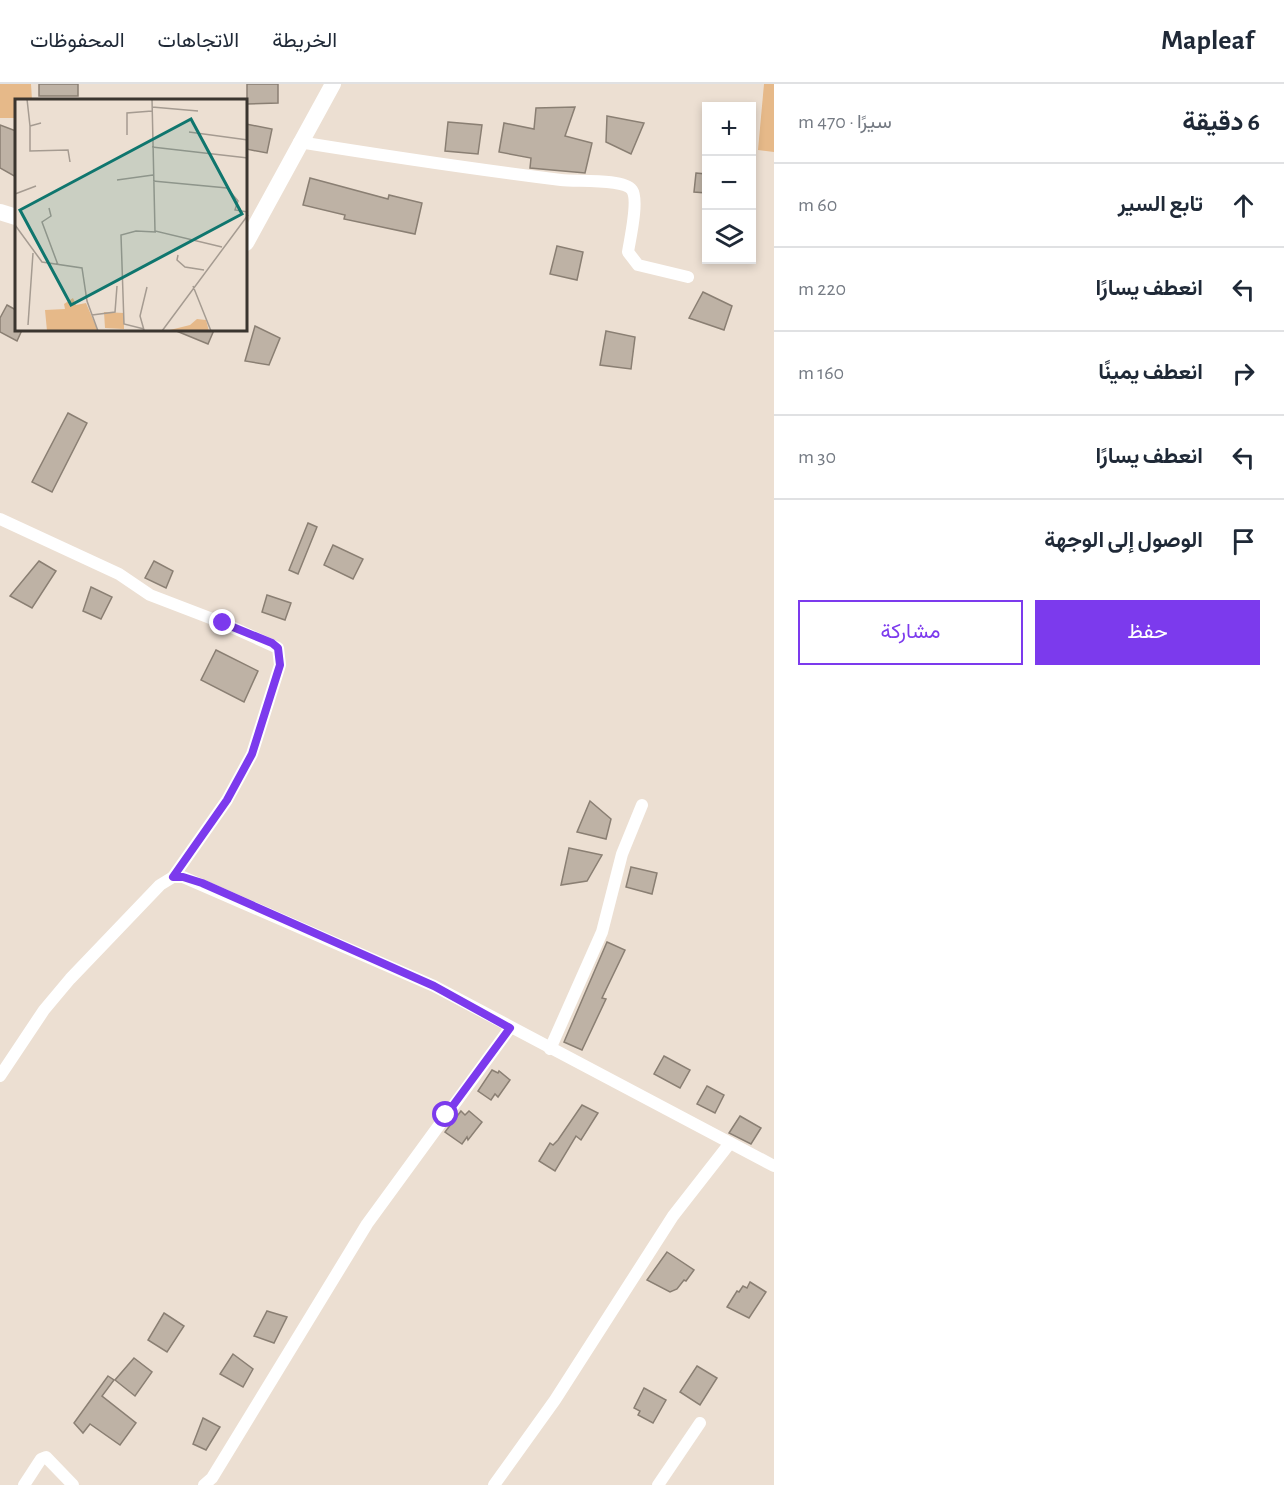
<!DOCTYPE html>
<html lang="ar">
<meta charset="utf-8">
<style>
body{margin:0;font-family:"Alegreya Sans",Vazirmatn,sans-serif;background:#f6f6f7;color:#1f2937;direction:rtl}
.controls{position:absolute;right:18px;top:18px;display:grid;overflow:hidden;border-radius:0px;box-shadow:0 3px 9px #0003}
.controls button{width:54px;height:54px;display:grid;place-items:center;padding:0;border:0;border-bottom:2px solid #e0e1e3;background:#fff;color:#1f2937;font:30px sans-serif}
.stop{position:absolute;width:18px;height:18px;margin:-14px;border:4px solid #7c3aed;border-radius:50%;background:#fff}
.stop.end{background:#7c3aed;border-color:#fff;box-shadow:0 2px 6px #0008}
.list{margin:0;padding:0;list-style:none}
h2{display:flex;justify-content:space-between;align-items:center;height:78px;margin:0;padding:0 24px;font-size:26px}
h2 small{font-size:20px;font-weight:400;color:#747a83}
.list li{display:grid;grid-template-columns:39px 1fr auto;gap:18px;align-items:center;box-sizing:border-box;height:84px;padding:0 24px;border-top:2px solid #e0e1e3}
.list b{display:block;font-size:22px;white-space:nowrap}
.list em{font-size:20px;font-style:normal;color:#747a83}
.actions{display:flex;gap:12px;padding:18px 24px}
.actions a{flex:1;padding:14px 0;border:2px solid #7c3aed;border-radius:0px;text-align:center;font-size:21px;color:#7c3aed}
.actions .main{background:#7c3aed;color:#fff}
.icon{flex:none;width:33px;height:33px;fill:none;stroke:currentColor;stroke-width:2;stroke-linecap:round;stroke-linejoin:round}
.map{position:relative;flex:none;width:774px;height:1401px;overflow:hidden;direction:ltr}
header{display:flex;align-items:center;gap:36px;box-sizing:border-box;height:84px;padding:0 30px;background:#fff;border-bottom:2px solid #e0e1e3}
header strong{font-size:28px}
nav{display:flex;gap:33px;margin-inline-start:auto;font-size:21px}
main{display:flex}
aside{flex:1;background:#fff}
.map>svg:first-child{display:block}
.green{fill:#e6b989}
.building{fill:#beb2a5;stroke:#8a7f73;stroke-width:1.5}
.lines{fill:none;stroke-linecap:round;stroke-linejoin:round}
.street{stroke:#fff;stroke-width:12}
.secondary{stroke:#fff;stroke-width:16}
.route{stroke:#7c3aed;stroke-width:8}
.inset-road{fill:none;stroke:#a59b91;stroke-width:1.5}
.view{fill:#0f766e;fill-opacity:0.15;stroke:#0f766e;stroke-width:3}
.inset-edge{fill:none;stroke:#3a352f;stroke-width:3}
</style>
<header>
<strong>Mapleaf</strong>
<nav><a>الخريطة</a><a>الاتجاهات</a><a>المحفوظات</a></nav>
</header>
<main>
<aside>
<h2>6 دقيقة<small>سيرًا · 470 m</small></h2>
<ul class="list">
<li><svg class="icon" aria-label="ahead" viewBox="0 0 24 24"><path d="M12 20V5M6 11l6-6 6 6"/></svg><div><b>تابع السير</b></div><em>60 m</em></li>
<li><svg class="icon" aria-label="left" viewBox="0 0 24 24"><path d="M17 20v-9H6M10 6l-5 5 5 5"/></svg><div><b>انعطف يسارًا</b></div><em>220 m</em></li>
<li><svg class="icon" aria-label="right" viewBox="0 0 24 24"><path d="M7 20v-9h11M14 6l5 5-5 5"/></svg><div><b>انعطف يمينًا</b></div><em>160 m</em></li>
<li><svg class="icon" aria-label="left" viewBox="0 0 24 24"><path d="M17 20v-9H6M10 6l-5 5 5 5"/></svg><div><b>انعطف يسارًا</b></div><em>30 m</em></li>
<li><svg class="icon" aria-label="arrive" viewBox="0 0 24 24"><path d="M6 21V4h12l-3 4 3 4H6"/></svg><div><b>الوصول إلى الوجهة</b></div></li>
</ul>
<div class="actions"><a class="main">حفظ</a><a>مشاركة</a></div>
</aside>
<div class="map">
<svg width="774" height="1401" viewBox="0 0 774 1401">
<rect width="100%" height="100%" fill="#ecdfd2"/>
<g class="green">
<polygon points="0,0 31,0 32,16 16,16 16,34 0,34"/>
<polygon points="764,0 774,0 774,68 758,66"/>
</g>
<g class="building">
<rect x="39" y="0" width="39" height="12"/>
<polygon points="247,0 278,0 278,19 247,20"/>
<polygon points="575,23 565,52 592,59 585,89 530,84 531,74 499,68 504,39 534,45 536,24"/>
<polygon points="607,32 644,39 631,70 606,58"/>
<polygon points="448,38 482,41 478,70 445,67"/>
<polygon points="246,40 272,45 267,69 246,65"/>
<polygon points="0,41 16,47 16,93 0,84"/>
<polygon points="696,89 706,90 706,109 694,108"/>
<polygon points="310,94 388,115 389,111 422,119 415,150 344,135 345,131 303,121"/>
<polygon points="557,162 583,168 577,196 550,190"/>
<polygon points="703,208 732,222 724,246 689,234"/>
<polygon points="7,221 16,226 16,246 22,246 17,257 0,248 0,234"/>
<polygon points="255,242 280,254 269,281 245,277"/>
<polygon points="174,246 214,246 208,260"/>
<polygon points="606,247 635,253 631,285 600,281"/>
<polygon points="68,329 87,339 52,408 32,398"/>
<polygon points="308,439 317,443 298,490 289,486"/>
<polygon points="333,461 363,475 353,495 324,481"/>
<polygon points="39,477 56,487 32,524 10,512"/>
<polygon points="154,477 173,487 166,504 145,494"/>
<polygon points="91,503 112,513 101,535 83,527"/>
<polygon points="267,511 291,519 285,536 262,528"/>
<polygon points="216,566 258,587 244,618 201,596"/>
<polygon points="590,717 611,735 606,755 577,748"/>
<polygon points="569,764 602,771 587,797 561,801"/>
<polygon points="631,783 657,789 652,810 626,803"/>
<polygon points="607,858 625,866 602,914 606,915 582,966 564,958"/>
<polygon points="664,972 690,986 680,1004 654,990"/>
<polygon points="492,986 498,989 499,987 510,996 498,1013 495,1010 491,1016 478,1007"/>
<polygon points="707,1002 724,1011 715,1029 697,1020"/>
<polygon points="582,1021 598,1029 581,1056 576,1052 555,1087 539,1077 550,1059 553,1061 558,1056"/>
<polygon points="461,1027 465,1031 469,1027 482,1038 468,1056 467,1053 462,1060 445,1048"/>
<polygon points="740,1032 761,1044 751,1060 729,1049"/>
<polygon points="667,1168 694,1186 686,1197 684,1196 677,1205 670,1208 647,1196"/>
<polygon points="750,1198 766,1208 749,1234 727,1223 737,1207 739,1208 743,1202 747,1204"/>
<polygon points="267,1227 287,1233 274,1259 254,1252"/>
<polygon points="164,1229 184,1242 167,1268 148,1256"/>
<polygon points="233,1270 253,1285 243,1303 220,1290"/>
<polygon points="134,1274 152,1288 135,1312 115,1296"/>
<polygon points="697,1282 717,1294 700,1321 680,1308"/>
<polygon points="108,1292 114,1296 102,1312 136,1339 120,1361 90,1340 83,1349 74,1339"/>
<polygon points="644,1304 666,1316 653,1339 638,1331 640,1327 634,1324"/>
<polygon points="203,1334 220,1343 206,1366 193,1360"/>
</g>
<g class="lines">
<g class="street">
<path d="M299 58C386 72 473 85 561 96 577 98 623 94 632 106 639 116 630 155 628 168L638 181 688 193"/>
<polyline points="0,435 119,490 150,511 223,539 278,564 280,581 252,670 227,716 173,793"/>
<polyline points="550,965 602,848 622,770 642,721"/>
<polyline points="0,992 44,926 70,895 160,801 173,793 183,793 434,902 774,1082"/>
<polyline points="24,1401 41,1375 46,1373 73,1401"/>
<polyline points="204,1401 212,1394 367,1140 510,944"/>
<polyline points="494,1401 555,1316 673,1132 730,1059"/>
<polyline points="658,1401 700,1339"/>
</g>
<g class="secondary">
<polyline points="0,128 16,133"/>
<polyline points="246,159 333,0"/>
</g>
</g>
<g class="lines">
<polyline class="route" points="223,539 272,559 278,564 280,581 252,670 227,716 173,793 183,793 202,799 434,902 510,944 446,1031"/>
</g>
<g transform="translate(15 15)">
<rect width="232" height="232" fill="#ecdfd2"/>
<path d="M58 199 61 206 71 204 83 232H32L30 211 50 210 49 205ZM89 213 109 214V230L90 229ZM182 220 191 221 194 232H151L175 226Z" fill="#e6b989"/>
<path class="inset-road" d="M12 0 15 27 26 24M137 0 140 132 207 148M137 8 183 12M15 27V52L53 51 55 63M174 33 233 41M112 36V14L137 12M137 48 233 59M102 81 138 76M138 82 212 89 223 102 220 111 233 113M0 95 21 87M34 109 36 117 27 123 43 166M0 126 27 163 67 169 72 202 83 232M163 156 162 161 170 168 189 171M178 187 196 232M77 216 100 213 102 187M13 226 18 154M129 230 109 225 106 136 121 132 141 133M129 231 125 217 132 188M147 232 233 116"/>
<path class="view" d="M176 20 227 115 56 206 5 111Z"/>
<rect width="232" height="232" class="inset-edge"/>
</g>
</svg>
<div class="controls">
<button>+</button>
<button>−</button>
<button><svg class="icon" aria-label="layers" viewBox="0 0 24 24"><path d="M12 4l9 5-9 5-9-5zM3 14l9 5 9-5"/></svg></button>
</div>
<div class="stop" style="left:446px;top:1031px"></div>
<div class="stop end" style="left:223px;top:539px"></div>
</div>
</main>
